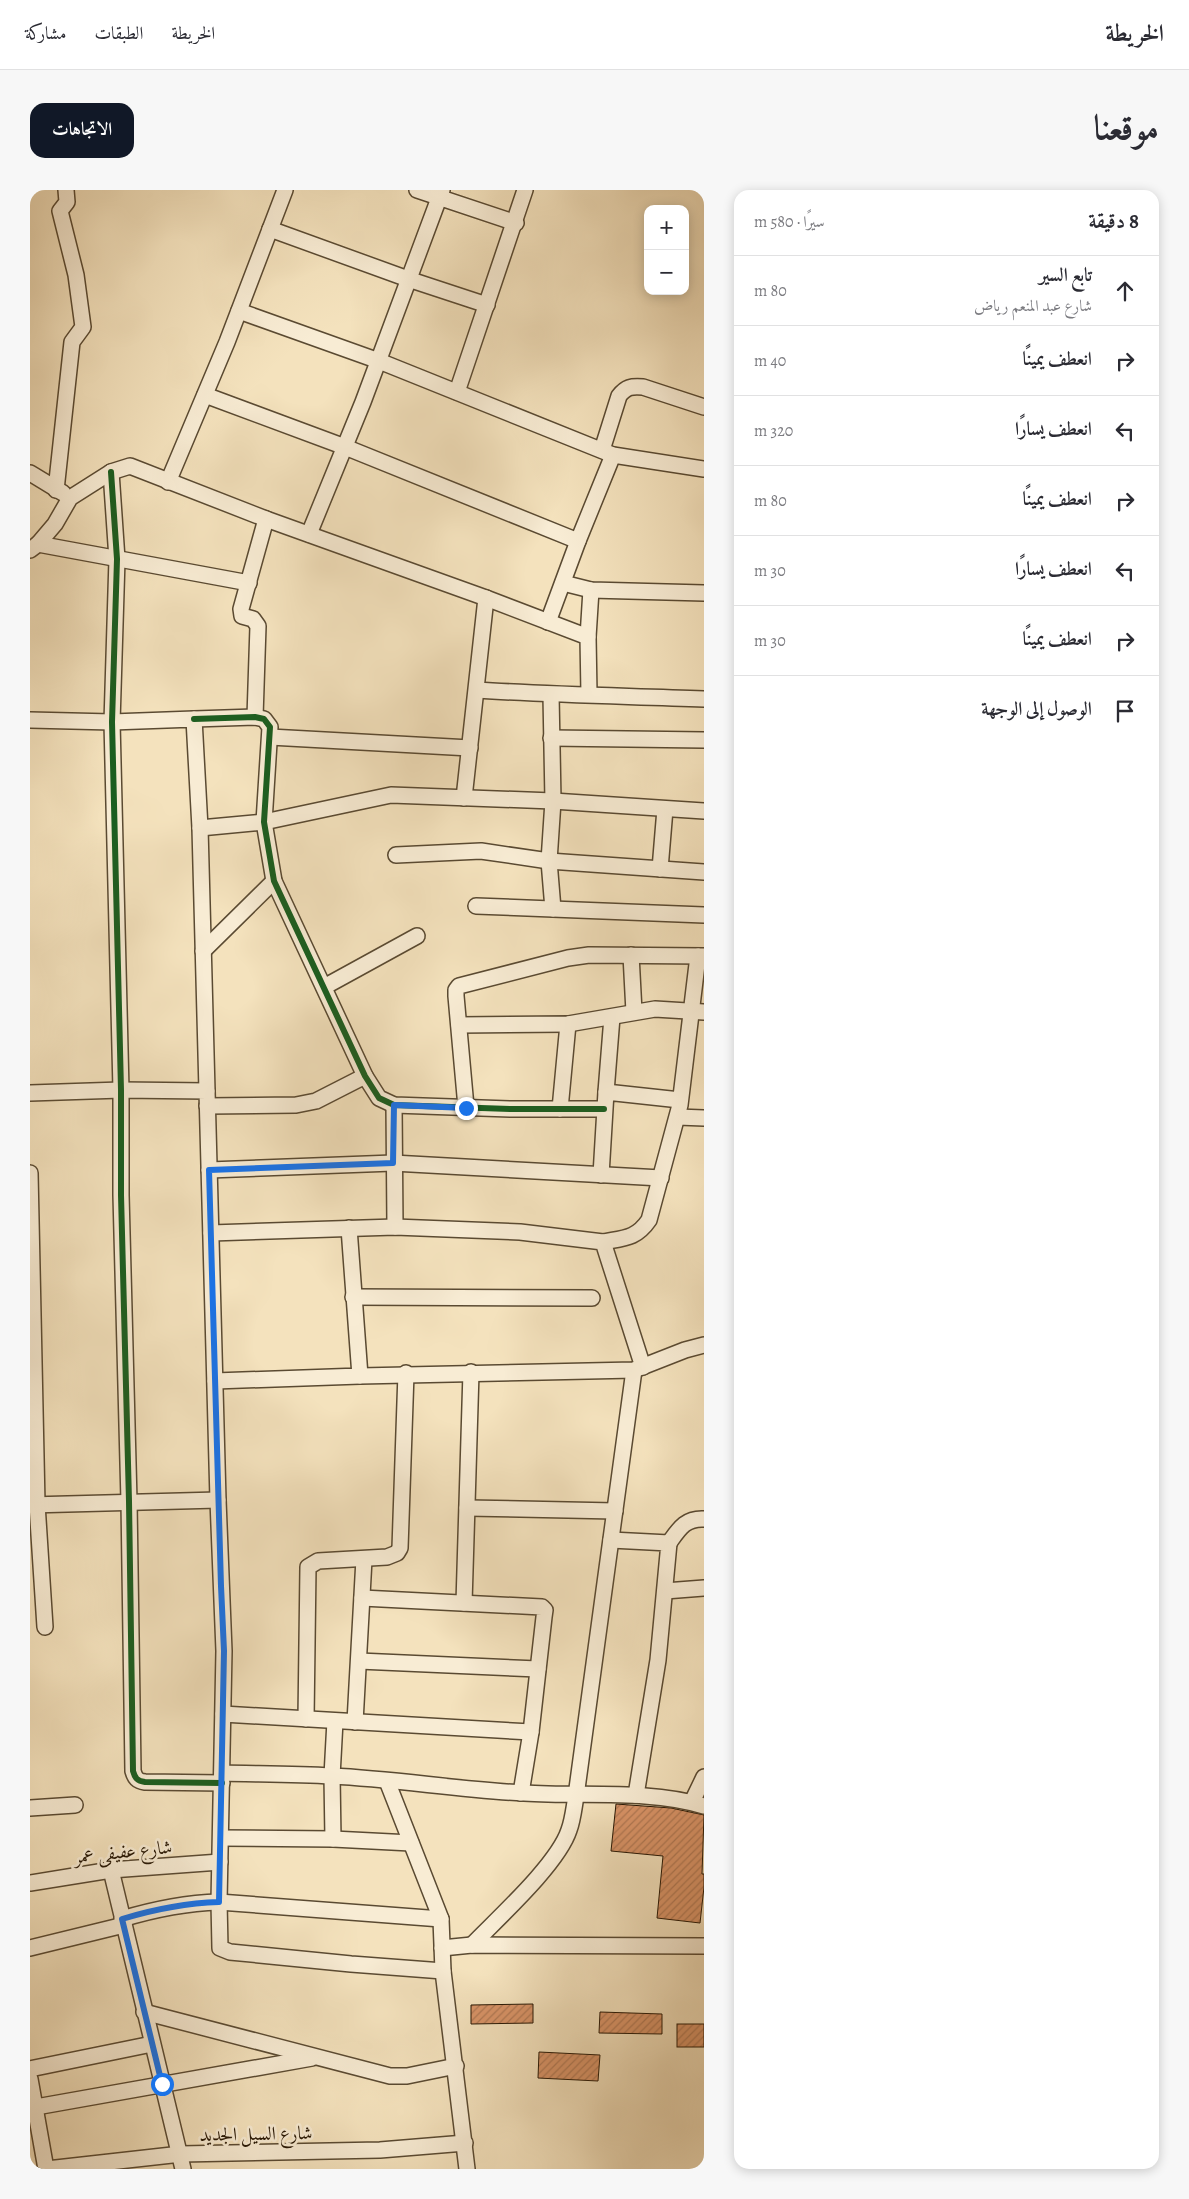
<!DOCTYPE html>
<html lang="ar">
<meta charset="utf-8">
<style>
body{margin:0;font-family:Alegreya,Amiri,serif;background:#f7f7f7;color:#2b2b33;direction:rtl}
.controls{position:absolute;right:15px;top:15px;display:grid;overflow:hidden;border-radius:10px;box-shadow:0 2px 12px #0003}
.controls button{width:45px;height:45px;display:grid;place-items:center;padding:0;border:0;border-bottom:1px solid #e1e1e2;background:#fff;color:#2b2b33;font:25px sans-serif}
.stop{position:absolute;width:15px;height:15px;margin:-11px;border:4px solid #1a73e8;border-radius:50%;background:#fff}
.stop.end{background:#1a73e8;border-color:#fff;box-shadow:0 1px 5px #0008}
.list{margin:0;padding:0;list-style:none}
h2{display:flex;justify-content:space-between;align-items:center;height:65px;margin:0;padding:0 20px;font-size:21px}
h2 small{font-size:16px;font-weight:400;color:#7c7c81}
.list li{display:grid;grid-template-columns:32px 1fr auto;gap:15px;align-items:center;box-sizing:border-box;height:70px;padding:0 20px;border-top:1px solid #e1e1e2}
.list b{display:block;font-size:19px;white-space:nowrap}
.list p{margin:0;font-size:16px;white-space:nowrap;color:#7c7c81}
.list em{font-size:16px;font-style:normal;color:#7c7c81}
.icon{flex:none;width:28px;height:28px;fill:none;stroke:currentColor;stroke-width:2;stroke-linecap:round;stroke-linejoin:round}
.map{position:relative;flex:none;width:674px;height:1979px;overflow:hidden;direction:ltr;border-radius:15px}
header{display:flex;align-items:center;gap:30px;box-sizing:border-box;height:70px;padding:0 25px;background:#fff;border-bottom:1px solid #e1e1e2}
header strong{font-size:24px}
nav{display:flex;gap:28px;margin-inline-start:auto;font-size:18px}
.intro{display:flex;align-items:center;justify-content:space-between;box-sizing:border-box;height:120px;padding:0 30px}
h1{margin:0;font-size:35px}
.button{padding:12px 22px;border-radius:15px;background:#111827;color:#fff;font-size:18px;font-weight:700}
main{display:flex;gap:30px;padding:0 30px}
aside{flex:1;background:#fff;border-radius:15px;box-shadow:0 2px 12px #0003}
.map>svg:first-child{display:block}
.building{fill:url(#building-hatch);stroke:#271704}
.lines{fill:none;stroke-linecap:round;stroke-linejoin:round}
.minor-casing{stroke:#5a4a32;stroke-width:18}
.minor{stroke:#f8ecd4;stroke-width:15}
.cycleway-casing{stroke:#f8ecd4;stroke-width:9}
.cycleway{stroke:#1b5e20;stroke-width:6}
.route{stroke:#1a73e8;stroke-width:6}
.labels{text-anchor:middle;stroke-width:5;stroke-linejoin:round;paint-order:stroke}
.street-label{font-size:19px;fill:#271704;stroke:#f8ecd4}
</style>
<header>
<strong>الخريطة</strong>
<nav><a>الخريطة</a><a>الطبقات</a><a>مشاركة</a></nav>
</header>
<div class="intro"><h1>موقعنا</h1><a class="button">الاتجاهات</a></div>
<main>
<aside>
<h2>8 دقيقة<small>سيرًا · 580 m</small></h2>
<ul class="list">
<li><svg class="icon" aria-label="ahead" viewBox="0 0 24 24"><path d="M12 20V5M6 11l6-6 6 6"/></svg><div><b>تابع السير</b><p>شارع عبد المنعم رياض</p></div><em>80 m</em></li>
<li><svg class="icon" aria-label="right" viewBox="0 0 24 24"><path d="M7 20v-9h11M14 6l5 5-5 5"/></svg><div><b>انعطف يمينًا</b></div><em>40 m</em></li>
<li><svg class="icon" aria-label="left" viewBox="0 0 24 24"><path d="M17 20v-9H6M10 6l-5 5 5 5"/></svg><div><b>انعطف يسارًا</b></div><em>320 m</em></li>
<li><svg class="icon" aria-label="right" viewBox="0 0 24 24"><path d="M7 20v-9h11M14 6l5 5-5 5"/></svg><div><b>انعطف يمينًا</b></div><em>80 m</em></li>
<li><svg class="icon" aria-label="left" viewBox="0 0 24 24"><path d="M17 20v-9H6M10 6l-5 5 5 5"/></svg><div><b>انعطف يسارًا</b></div><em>30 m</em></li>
<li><svg class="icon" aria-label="right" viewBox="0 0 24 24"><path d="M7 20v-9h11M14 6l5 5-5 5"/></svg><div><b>انعطف يمينًا</b></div><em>30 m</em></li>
<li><svg class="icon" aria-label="arrive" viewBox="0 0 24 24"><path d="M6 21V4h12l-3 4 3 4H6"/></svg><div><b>الوصول إلى الوجهة</b></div></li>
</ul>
</aside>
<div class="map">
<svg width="674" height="1979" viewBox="0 0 674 1979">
<defs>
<pattern id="building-hatch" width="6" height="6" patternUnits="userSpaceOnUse" patternTransform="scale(1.25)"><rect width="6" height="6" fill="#d99468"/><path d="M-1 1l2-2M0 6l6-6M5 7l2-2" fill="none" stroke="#b07853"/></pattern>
</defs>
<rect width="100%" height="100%" fill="#f4e2bd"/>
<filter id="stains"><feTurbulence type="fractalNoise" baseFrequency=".004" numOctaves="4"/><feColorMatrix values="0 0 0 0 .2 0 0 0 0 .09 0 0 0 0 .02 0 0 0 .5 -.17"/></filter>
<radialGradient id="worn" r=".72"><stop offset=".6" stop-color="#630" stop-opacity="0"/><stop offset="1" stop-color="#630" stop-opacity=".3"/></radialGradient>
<g class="building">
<polygon points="586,1614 641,1618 674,1625 672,1684 674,1684 674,1697 670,1733 627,1728 633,1666 581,1661"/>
<polygon points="503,1814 503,1833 441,1834 441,1815"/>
<polygon points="570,1822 632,1824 632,1844 569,1843"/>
<rect x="647" y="1834" width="27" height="23"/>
<polygon points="509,1862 570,1865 568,1891 508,1888"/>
</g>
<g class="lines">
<defs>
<g id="minor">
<polyline points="387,0 486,33"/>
<polyline points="240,39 378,89 457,115"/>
<polyline points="209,121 349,171 583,265 674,279"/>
<polyline points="427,202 495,0"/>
<polyline points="175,205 315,257 548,351"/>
<path d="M572 260 589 206C596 197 601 196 613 197L674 217"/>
<path d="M81 282 87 369 82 532 91 900V1005L99 1311 103 1581C105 1588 107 1591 115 1592L192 1593"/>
<polyline points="0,283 33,303"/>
<polyline points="138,292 197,152 255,0"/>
<polyline points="26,300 42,152 53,137 46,85 30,21 37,12 36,0"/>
<polyline points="279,344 333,212 412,0"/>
<polyline points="8,354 219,393"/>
<polyline points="0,360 8,354 25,334 40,308 81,282 100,276 236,329 456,408 558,447 559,504"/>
<polyline points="533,393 561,400 674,403"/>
<polyline points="518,432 548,351 583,265"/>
<polyline points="558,447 561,400"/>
<path d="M447 500C523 505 598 506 674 509"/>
<polyline points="521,505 523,611 519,671 523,719"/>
<polyline points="225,527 228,436 223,429 212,426 211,419 236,329"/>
<polyline points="164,529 225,527 234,529 240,537 234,632 244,691 335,886 349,908 364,915 480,919 574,919"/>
<polyline points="0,530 82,532 164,529 170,638 177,901"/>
<polyline points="240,547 440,558"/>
<polyline points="521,548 674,550"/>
<polyline points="434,608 456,408"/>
<polyline points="170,638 234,632 361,605 523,611 674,621"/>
<polyline points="366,665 451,661 519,671 674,682"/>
<polyline points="630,679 635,619"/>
<polyline points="446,716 674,725"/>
<polyline points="173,761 244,691"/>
<polyline points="601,765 604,822"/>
<polyline points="294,797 387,746"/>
<polyline points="429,835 538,834 625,819 674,822"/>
<polyline points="576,902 582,827"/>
<polyline points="0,903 91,900 177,901 188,1310 194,1461 189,1712 190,1758 200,1762 321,1774 413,1781"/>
<polyline points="364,915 365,1037"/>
<polyline points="177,916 266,915 286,911 335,886"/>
<polyline points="436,917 426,806 426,800 429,796 538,768 559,765 674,766"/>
<polyline points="530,919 538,834"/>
<polyline points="648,927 674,928"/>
<polyline points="179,980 363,973 631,988"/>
<polyline points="0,983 7,1314 15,1437"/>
<polyline points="571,985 576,902 650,910"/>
<polyline points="181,1043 365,1037 490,1042 573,1052 613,1177"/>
<path d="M573 1052C594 1048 606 1049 619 1030L650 915 668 766"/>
<polyline points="323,1107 562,1108"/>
<polyline points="330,1186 604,1180 655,1160 674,1155"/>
<polyline points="185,1191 330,1186 319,1038"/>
<polyline points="0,1315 188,1310"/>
<polyline points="437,1318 585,1321"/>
<polyline points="581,1350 639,1353 628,1470 606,1605"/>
<path d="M639 1353C649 1339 655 1328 674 1329"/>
<polyline points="635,1401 674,1398"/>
<polyline points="332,1408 512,1417 515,1420 514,1427 501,1542 491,1603"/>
<polyline points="434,1413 441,1182"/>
<polyline points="329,1471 508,1479"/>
<polyline points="193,1524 501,1542"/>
<polyline points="276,1529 278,1377 288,1371 357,1367 367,1363 370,1358 376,1183"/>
<polyline points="325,1532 334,1369"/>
<path d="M192 1583C229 1584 265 1584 302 1586 366 1589 430 1600 494 1603 552 1607 619 1599 674 1616"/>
<polyline points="357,1591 411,1729 413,1781 437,1979"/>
<polyline points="662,1612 674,1587"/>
<polyline points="0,1618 45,1615"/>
<polyline points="191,1648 303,1649 381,1653"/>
<polyline points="303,1649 302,1586 305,1531"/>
<polyline points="81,1680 153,1979"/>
<polyline points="0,1693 81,1680 190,1672"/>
<path d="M92 1729C125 1719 155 1713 189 1712L411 1729"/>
<path d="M442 1755C468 1728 528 1674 539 1640 543 1629 544 1617 546 1606L604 1180"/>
<polyline points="0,1758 94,1735"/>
<polyline points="412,1758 442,1755 674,1756"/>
<polyline points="114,1822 360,1886 377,1886 426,1876"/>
<polyline points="0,1879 122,1854"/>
<polyline points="0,1889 16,1979"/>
<polyline points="6,1917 282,1868"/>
<polyline points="17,1979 151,1964 350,1960 435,1953"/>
</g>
</defs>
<use href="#minor" class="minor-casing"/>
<use href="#minor" class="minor"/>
<defs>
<g id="cycleway">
<path d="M81 282 87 369 82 532 91 900V1005L99 1311 103 1581C105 1588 107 1591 115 1592L192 1593"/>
<polyline points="164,529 225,527 234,529 240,537 234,632 244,691 335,886 349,908 364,915 480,919 574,919"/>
</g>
</defs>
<use href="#cycleway" class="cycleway-casing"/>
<use href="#cycleway" class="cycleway"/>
</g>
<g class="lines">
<path class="route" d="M132 1894 92 1729C125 1719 155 1713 189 1712L194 1461 191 1396 179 980 363 973 364 915 436 918"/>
</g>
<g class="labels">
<g class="street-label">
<text transform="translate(93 1661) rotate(-6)" y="7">شارع عفيفى عمر</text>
<text transform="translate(226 1943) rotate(-1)" y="7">شارع السيل الجديد</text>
</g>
</g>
<rect width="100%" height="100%" filter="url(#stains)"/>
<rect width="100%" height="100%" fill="url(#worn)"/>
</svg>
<div class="controls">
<button>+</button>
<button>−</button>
</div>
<div class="stop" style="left:132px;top:1894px"></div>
<div class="stop end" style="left:436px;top:918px"></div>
</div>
</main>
